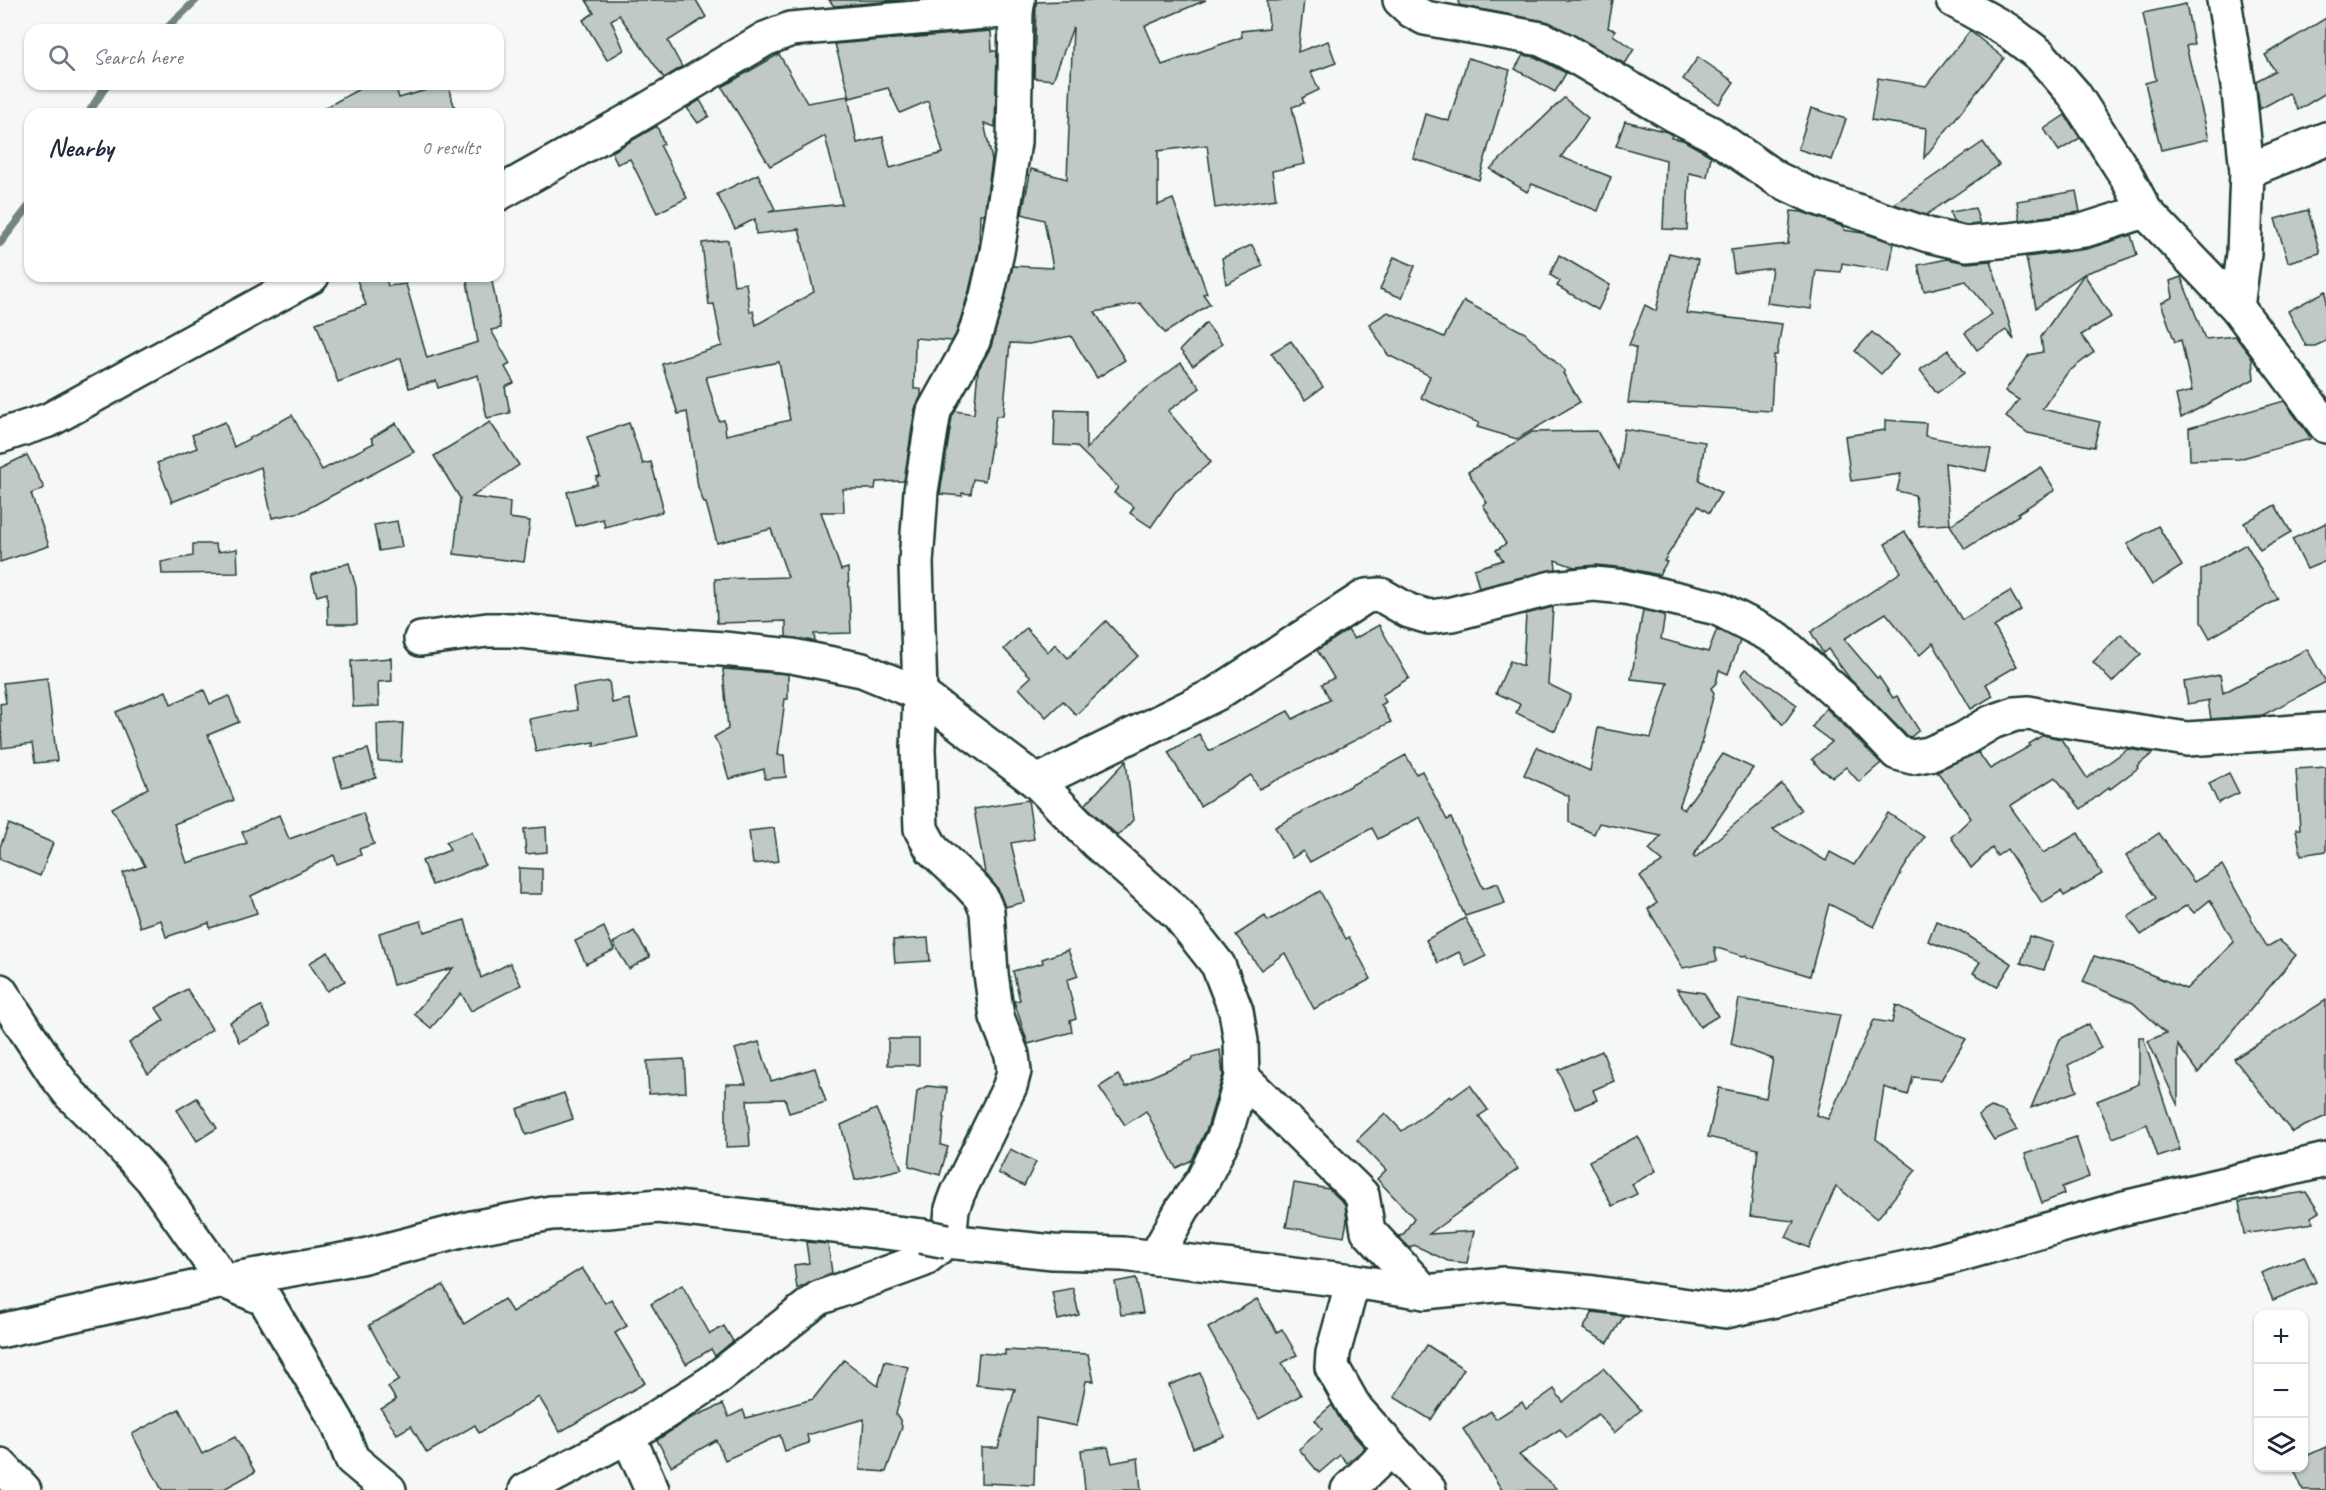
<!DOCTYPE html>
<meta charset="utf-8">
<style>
body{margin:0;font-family:Caveat,sans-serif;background:#f2f2f3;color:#1f2937}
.controls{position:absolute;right:18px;bottom:18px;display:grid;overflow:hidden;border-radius:12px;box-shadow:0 2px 4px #0004}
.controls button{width:54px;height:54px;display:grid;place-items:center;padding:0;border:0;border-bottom:2px solid #e0e1e3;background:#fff;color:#1f2937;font:30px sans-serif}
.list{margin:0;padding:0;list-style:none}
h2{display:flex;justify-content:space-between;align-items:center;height:78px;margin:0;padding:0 24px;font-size:26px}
h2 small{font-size:20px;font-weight:400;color:#747a83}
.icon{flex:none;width:33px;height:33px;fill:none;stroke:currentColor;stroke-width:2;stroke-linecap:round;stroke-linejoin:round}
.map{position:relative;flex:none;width:2326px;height:1490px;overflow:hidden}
.search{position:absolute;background:#fff;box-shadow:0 2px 4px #0004;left:24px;top:24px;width:480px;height:66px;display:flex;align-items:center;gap:15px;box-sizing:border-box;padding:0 21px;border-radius:18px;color:#747a83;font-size:22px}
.panel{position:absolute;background:#fff;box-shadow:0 2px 4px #0004;left:24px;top:108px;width:480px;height:174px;border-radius:18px}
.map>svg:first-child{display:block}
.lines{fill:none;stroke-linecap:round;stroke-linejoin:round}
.stream{stroke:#72857f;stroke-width:8}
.building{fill:#c0c9c6;stroke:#1f3d34;stroke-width:1.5;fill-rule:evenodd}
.minor-casing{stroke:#1f3d34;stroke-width:38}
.minor{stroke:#fff;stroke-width:33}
.minor-bridge-casing{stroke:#1f3d34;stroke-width:38;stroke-linecap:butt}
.minor-bridge{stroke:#fff;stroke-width:33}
</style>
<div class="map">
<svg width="2326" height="1490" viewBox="0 0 2326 1490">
<rect width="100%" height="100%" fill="#f6f7f7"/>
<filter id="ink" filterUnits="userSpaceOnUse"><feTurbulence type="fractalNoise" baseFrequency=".0167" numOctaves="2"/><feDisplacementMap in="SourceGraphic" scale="12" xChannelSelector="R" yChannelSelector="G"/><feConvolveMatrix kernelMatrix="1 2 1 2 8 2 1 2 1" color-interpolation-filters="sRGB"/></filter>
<g filter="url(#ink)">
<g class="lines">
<g class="stream">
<polyline points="165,30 196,0"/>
<polyline points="88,114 107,84"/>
<polyline points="0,243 30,205"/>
</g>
</g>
<g class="building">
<polygon points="586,0 696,0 706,17 668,41 682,67 664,78 619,15 611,20 624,50 607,60 583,20 594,13"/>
<polygon points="829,0 907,0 834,6"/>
<polygon points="1092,0 1206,0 1145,26 1162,65 1242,37 1241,31 1269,28 1267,1 1304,0 1298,52 1328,41 1336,63 1311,72 1319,90 1302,98 1304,103 1292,107 1305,164 1272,171 1276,199 1215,208 1207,145 1158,151 1158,205 1173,199 1207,293 1203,294 1210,304 1165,333 1140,303 1095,312 1125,360 1097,378 1071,336 1029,344 1010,343 1003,416 996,416 985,481 973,479 971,494 962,493 962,496 940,494 952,417 955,411 974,414 978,370 991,347 1013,266 1053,268 1044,220 1022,214 1031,169 1067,179 1073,27 1053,80 1034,78 1036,2"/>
<polygon points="1459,0 1613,0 1608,28 1615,30 1613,35 1634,49 1625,64 1549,22 1459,5"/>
<polygon points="2186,4 2194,44 2186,46 2209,139 2161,150 2145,83 2156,80 2143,13"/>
<polygon points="2326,18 2326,93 2298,110 2289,93 2260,109 2256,81 2275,71 2265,55"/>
<path d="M991 31 992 51H997L995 127 984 123 992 160 984 214H980L979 248 969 291 956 334 952 341 915 338 914 389H921V396L915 408 904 481 876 482 875 489H843L844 512H821L841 570 848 568 851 633 814 634 815 641H813L786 637V621L717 623 715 579 788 577 771 529 717 543 706 503H704L698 487 687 412 678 414 662 364 722 346 714 304 709 305 702 243 728 240 734 285 746 283 750 312 753 311 756 325 814 292 799 229 756 234 755 219 735 229 717 194 758 174 775 209 768 212 842 204 825 136 770 166 722 87 779 54 807 103 848 96 857 143 883 137 890 168 943 153 928 101 900 113 888 88 850 98 835 44ZM779 362 790 420 726 435 724 420 719 421 706 377Z"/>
<polygon points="1970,31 2004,58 1924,158 1926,128 1871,120 1878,78 1926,86"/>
<polygon points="1523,55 1535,57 1566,73 1555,92 1515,69"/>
<polygon points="1698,57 1734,82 1719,104 1683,79"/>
<polygon points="1468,58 1510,70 1479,180 1413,158 1425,114 1449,121"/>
<polygon points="368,84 395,84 399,98 447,84 457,114 314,114"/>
<polygon points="1564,98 1588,118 1561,157 1611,177 1598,211 1532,184 1527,192 1490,169"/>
<polygon points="700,100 709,116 698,123 687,108"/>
<polygon points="1811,108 1846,119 1832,160 1798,149"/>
<polygon points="2065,115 2080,138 2059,151 2044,129"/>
<polygon points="1625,121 1667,132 1672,135 1671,138 1683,140 1711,156 1707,177 1689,173 1687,230 1663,229 1666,160 1616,146"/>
<polygon points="657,126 664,144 660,145 687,198 657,213 630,159 617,164 612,152"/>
<polygon points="1983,142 1999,165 1926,215 1894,204"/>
<polygon points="2076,191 2080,212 2020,220 2017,201"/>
<polygon points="1975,208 1980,224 1967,225 1953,222 1950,212"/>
<polygon points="2308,210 2320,253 2288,262 2275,219"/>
<polygon points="1791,211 1802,212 1844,227 1844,230 1863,233 1894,243 1889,271 1842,263 1841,272 1816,270 1811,309 1767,303 1772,268 1734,273 1731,250 1788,244"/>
<polygon points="2131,235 2137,255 2084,274 2036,308 2026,257 2087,249"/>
<polygon points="1252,245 1263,266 1226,284 1222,258"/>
<polygon points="1669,253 1698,260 1686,313 1782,324 1777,355 1774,355 1771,411 1628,403 1636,348 1629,345 1645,305 1656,311"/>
<polygon points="1559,255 1610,285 1598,310 1557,286 1560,281 1550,275"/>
<polygon points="1394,257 1415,266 1402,298 1380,289"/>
<polygon points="1947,259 1967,263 1991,261 2014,340 2006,330 1977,350 1965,333 1992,314 1966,281 1924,291 1918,265"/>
<polygon points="2084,274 2111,317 2081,335 2094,352 2067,373 2042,409 2100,422 2094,447 2028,433 2006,417 2019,400 2005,391 2029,355 2043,352 2041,337"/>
<polygon points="370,276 385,276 388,286 406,284 427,358 478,342 466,276 491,276 501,328 491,330 510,364 505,367 514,383 505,387 510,413 487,418 478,375 438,388 436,381 409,388 401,358 338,382 316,323 366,305 357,280"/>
<polygon points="2181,277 2205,339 2235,336 2252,358 2254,379 2181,418 2176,395 2192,391 2181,340 2175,342 2161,303 2173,297 2170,281"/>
<polygon points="2326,291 2326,341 2315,346 2306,346 2288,311"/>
<polygon points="1464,301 1525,333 1565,371 1563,373 1580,402 1517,439 1477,427 1479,423 1421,398 1430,376 1388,355 1369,324 1388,312 1444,337"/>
<polygon points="1206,323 1222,344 1193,366 1180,350"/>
<polygon points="1872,332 1898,355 1881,374 1855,351"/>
<polygon points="1291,341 1323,387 1305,400 1271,353"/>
<polygon points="1948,350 1964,373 1937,393 1920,370"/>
<polygon points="1181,363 1200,388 1168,411 1211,462 1175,492 1151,527 1130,513 1134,507 1114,493 1118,487 1076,446 1054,445 1055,410 1086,411 1086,449 1136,396"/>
<polygon points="2284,401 2308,434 2310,439 2239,459 2190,460 2189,428"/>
<polygon points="292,415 322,470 374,443 371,438 396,423 414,452 301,512 272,518 261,467 172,502 157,463 197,448 192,435 225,422 234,447"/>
<polygon points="1885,420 1926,423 1925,436 1991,449 1986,471 1945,463 1950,524 1919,526 1915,495 1897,491 1901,474 1851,481 1845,436 1885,430"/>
<polygon points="490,422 519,465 472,497 510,502 509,518 530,521 524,562 454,554 460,498 434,456"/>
<polygon points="629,423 643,464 651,462 662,503 662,512 605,527 603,519 576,526 567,492 597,484 596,477 600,476 587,437"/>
<polygon points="1624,429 1705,442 1699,480 1721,493 1709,513 1698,506 1664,561 1667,562 1659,575 1627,568 1596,565 1574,567 1555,560 1556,569 1479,588 1474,569 1503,560 1496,550 1506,544 1483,505 1487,503 1468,472 1532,432 1597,431 1619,469"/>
<polygon points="27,455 44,488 31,494 49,546 0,562 0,468"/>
<polygon points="2041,467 2055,490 2018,513 2019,515 1965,549 1950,525"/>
<polygon points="2275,505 2291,532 2260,550 2244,523"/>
<polygon points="397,521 402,547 379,551 374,525"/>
<polygon points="2326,523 2326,561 2307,569 2292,539"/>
<polygon points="2158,526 2182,566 2152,585 2127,544"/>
<polygon points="1905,532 1937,581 1938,580 1962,620 2010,591 2021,610 1994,627 2017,666 1986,684 1993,696 1971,709 1933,643 1920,655 1886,613 1844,639 1877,678 1879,677 1893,698 1897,696 1919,730 1911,737 1907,736 1850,679 1828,649 1823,653 1811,632 1901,572 1885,544"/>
<polygon points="193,544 215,544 218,552 237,549 238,573 162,574 161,562 193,556"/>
<polygon points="2246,544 2278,599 2210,638 2201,622 2201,570"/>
<polygon points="349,563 356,587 357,624 328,624 327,593 317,596 311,575"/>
<polygon points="1553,607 1548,684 1571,695 1555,731 1516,713 1520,704 1496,693 1510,661 1523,666 1526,614"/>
<polygon points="1643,610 1665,615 1661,639 1708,652 1717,629 1740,641 1728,674 1719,670 1716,683 1711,688 1714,693 1701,744 1702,744 1679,807 1684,810 1723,754 1753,768 1693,856 1695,858 1782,784 1801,810 1773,830 1826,861 1830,852 1854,865 1888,813 1924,837 1902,871 1874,927 1829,904 1810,976 1747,957 1747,955 1743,956 1714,947 1717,961 1683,968 1648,909 1657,903 1640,876 1663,862 1649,850 1661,836 1599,823 1594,834 1569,822 1569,796 1524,775 1537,747 1590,771 1598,728 1651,738 1668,683 1631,679"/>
<polygon points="1106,621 1138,656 1076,715 1063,701 1046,717 1019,688 1031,677 1004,649 1026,628 1048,652 1055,644 1068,658"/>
<polygon points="1379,625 1409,678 1382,695 1386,702 1381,705 1391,722 1259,789 1251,775 1200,806 1168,752 1199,734 1209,751 1288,711 1293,719 1330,700 1322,684 1334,678 1317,650 1348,630 1354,639"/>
<polygon points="2121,634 2141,654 2112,682 2093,662"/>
<polygon points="2307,649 2326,682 2263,715 2211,719 2208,701 2210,700 2188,704 2184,682 2220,675 2223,693"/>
<polygon points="391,658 392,681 378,682 379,706 353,707 351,661"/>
<polygon points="723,669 788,674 788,699 785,699 778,755 784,755 786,777 765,779 764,769 729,779 719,746 714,737 728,729"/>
<polygon points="1746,669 1797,705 1783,725 1741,675"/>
<polygon points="47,678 57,761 35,763 32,744 2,748 0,704 6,703 3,683"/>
<polygon points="609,681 612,703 629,699 638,737 594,746 594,742 536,752 529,719 577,710 573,687"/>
<polygon points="204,690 210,704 229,696 239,722 208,735 234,800 174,824 187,863 247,843 242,832 279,815 289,839 363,813 374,844 359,849 361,855 337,864 334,855 251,896 257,913 210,928 209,923 166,937 161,920 140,927 123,873 145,866 112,808 148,788 116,712 166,691 171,704"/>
<polygon points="1826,708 1881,763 1859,782 1846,767 1833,777 1820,769 1812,759 1832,742 1812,727"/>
<polygon points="403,723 401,762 378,761 377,724"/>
<polygon points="2043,735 2061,739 2087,778 2128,749 2153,753 2137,766 2138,768 2110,789 2109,787 2081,809 2055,777 2010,806 2043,853 2078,833 2102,874 2064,896 2061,891 2042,903 2007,849 1997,856 1992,848 1971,868 1951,837 1971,818 1937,771 1978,752 1990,769 2030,746 2029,744"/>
<polygon points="368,749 376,778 342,787 334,759"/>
<polygon points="1406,755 1416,774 1422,771 1447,820 1451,818 1483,888 1498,883 1505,903 1465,916 1420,817 1378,839 1372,828 1310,862 1303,851 1292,858 1275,827"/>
<polygon points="1126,761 1133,820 1118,836 1085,805"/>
<polygon points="2326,767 2326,851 2301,855 2296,829 2300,829 2296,769"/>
<polygon points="2229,773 2239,793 2218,803 2209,783"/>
<polygon points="1028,800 1034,839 1011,843 1025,902 1005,907 998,889 985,873 974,809"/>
<polygon points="9,824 53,843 40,876 0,859 0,847"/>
<polygon points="546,827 547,852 526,854 524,829"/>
<polygon points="774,828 779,861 753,864 749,831"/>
<polygon points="472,832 485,865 432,885 422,861 450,850 446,842"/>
<polygon points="2159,833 2194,882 2222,865 2267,947 2279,940 2296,955 2198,1073 2178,1045 2178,1106 2148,1041 2166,1033 2133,1003 2083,982 2094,956 2135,968 2186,989 2234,942 2210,900 2194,913 2187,905 2141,935 2128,917 2156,898 2126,856"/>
<polygon points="519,868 542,869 542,894 519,894"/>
<polygon points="1320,891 1346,939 1349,937 1371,979 1314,1009 1285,953 1261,970 1236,935 1265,916 1268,921"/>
<polygon points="1465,918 1486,956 1466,966 1459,952 1438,963 1426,940"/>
<polygon points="465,920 481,978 510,963 521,985 471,1011 461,993 431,1028 414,1014 453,968 393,985 379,933 421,921 424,932"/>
<polygon points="1936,921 1961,931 2012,964 1997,987 1973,973 1980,962 1928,941"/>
<polygon points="604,927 614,950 586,964 575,941"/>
<polygon points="634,931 650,957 629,969 613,943"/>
<polygon points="2029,936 2053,943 2044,970 2021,963"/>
<polygon points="928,938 930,961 895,963 893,940"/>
<polygon points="1068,950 1078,976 1067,980 1076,1019 1070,1021 1072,1032 1028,1044 1014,1001 1020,1000 1013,971 1043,963 1042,959"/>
<polygon points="328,952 345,981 327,991 309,963"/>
<polygon points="187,989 212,1029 148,1074 129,1043 164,1020 156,1008"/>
<polygon points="1677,989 1704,993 1718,1016 1700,1027"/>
<polygon points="1739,999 1840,1015 1816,1115 1828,1119 1874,1020 1892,1023 1896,1005 1966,1039 1941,1080 1913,1077 1908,1095 1884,1087 1876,1139 1916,1170 1877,1219 1836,1186 1809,1248 1786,1237 1794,1221 1750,1216 1758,1149 1708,1137 1719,1088 1766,1098 1773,1059 1731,1044"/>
<polygon points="2326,1000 2326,1116 2292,1132 2234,1059"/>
<polygon points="261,1006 271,1026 239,1042 230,1022"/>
<polygon points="2089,1024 2101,1048 2068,1065 2077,1091 2031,1108 2060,1039"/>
<polygon points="2139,1037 2143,1037 2180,1150 2158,1157 2147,1124 2113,1138 2097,1101 2139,1084"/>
<rect x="888" y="1039" width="31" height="26"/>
<polygon points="759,1042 771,1081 815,1068 826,1102 789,1113 785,1099 747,1100 750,1146 726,1147 726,1084 746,1084 735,1049"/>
<polygon points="1220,1050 1223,1075 1207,1128 1192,1160 1176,1168 1146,1111 1125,1125 1099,1087 1118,1075 1126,1087 1193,1059 1193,1057"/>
<polygon points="1602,1051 1614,1081 1593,1090 1597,1100 1575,1109 1558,1070"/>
<polygon points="684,1059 686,1092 649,1094 647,1061"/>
<polygon points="1470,1085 1488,1110 1479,1116 1518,1169 1429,1234 1474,1231 1467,1263 1448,1261 1414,1245 1410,1248 1398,1236 1403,1235 1414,1218 1377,1179 1386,1170 1357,1140 1385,1113 1402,1131 1450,1096 1452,1098"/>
<polygon points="927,1086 947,1088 941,1145 948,1147 940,1175 909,1166 917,1091"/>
<polygon points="564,1093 573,1119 526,1135 517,1109"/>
<polygon points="197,1098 217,1128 197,1141 177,1110"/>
<polygon points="1991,1107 2005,1112 2017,1130 1994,1140 1978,1115"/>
<polygon points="876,1109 902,1169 855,1180 841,1125"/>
<polygon points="1638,1136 1656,1171 1632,1184 1637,1194 1612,1206 1589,1161"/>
<polygon points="2076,1137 2089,1177 2062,1187 2064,1194 2042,1203 2025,1154"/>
<polygon points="1010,1149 1036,1162 1024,1186 998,1173"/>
<polygon points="1294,1183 1329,1189 1345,1204 1347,1221 1344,1237 1286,1227"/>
<polygon points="2306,1192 2319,1212 2311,1217 2314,1223 2244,1234 2239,1202"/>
<polygon points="806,1242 828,1244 832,1273 797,1289 794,1265 809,1263"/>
<polygon points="2304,1256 2316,1282 2273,1300 2261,1273"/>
<polygon points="582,1268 605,1303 611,1299 627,1326 615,1333 645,1383 560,1432 539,1397 479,1433 475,1425 427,1453 411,1426 397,1434 381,1409 396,1400 388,1387 399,1380 369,1325 443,1285 464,1324 504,1299 512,1312"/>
<polygon points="1136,1278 1143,1313 1121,1315 1115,1282"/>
<polygon points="682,1285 710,1334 724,1326 733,1341 715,1356 711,1349 686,1364 651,1304"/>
<polygon points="1073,1288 1079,1315 1058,1320 1052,1292"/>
<polygon points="1257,1299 1277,1332 1282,1329 1297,1355 1282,1363 1301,1395 1259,1419 1208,1328"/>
<polygon points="1593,1312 1624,1316 1608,1343 1583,1329"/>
<polygon points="1427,1345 1464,1369 1431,1420 1394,1397"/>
<polygon points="1005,1350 1088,1354 1094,1381 1086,1381 1077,1426 1036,1418 1034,1485 981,1483 981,1448 998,1448 1015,1389 976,1385 979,1353 1005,1355"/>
<polygon points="844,1360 878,1386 885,1361 908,1367 896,1414 900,1420 902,1427 886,1472 860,1470 864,1419 807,1435 809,1443 785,1451 780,1435 725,1460 716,1440 671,1466 657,1440 689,1419 723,1404 729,1417 743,1410 746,1418 813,1399"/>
<polygon points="1603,1368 1641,1410 1614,1433 1598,1414 1567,1438 1560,1429 1519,1455 1558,1490 1502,1490 1463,1429 1491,1411 1496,1419 1522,1402 1526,1409 1554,1389 1563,1402"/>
<polygon points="1200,1373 1224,1436 1193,1448 1169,1385"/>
<polygon points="1332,1405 1341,1421 1365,1448 1347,1463 1340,1455 1319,1473 1299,1449 1322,1429 1315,1420"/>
<polygon points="179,1409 202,1454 235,1437 255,1472 222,1490 162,1490 132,1434"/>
<polygon points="1108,1447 1112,1463 1138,1458 1141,1490 1085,1490 1081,1450"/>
<polygon points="2326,1447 2326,1490 2303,1490 2293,1467 2304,1467 2304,1457"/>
</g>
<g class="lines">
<defs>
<g id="minor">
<polyline points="1400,0 1412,11 1425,18 1541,39 1564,50 1673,114 1712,134 1777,179 1815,197 1928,235 1966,244 2009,240 2085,230 2145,211"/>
<polyline points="1953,0 2007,30 2040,55 2074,94 2127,177 2145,211 2237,307 2326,426"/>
<polyline points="2224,0 2239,92 2247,171 2244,254 2237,307"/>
<polyline points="2247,171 2326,139"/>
<polyline points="498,194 630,120 765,39 791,29 984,12 1016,11"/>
<polyline points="0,436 49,420 312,276"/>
<polyline points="421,639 487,630 512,630 621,642 723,649 792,656 862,670 920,694 1037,782 1096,842 1178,914 1218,965 1236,1011 1241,1041 1242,1077 1225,1135 1203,1180 1183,1208 1155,1258"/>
<polyline points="1037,782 1216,694 1366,596 1381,595 1409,611 1429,617 1452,614 1552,588 1594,584 1625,587 1717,608 1778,639 1854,708 1897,753 1912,757 1929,754 1962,740 1992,722 2015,714 2029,713 2056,719 2187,739 2326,730"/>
<polyline points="0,991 54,1073 71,1095 109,1132 152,1179 224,1281 265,1299 338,1423 352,1459 389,1490"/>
<polyline points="1242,1077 1362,1195 1368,1231 1425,1292"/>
<polyline points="947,1241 1053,1252 1123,1254 1353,1281 1425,1292 1504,1284 1594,1293 1726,1311 1776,1300 1855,1279 1930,1263 2124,1208 2326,1160"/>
<polyline points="949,1241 952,1209 958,1193 1010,1086 1014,1071 1012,1055 997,1017 991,974 987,911 981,897 969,884 932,849 921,829 918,749 920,694 916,563 921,491 934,411 973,341 987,296 997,252 1014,142 1016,11 1018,0"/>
<polyline points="1353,1281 1333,1353 1332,1367 1355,1408 1429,1490"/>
<polyline points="0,1331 224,1281 360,1257 472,1228 551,1213 608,1211 659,1206 921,1236"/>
<polyline points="628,1436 652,1490"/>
<polyline points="0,1465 24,1490"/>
<polyline points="526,1490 628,1436 712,1382 819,1298 923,1260 939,1247 947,1235 949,1241"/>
<polyline points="1348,1490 1391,1449"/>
</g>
</defs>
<use href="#minor" class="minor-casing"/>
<use href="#minor" class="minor"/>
<defs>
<polyline id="minor-bridge" points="921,1236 947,1241"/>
</defs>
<use href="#minor-bridge" class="minor-bridge-casing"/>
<use href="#minor-bridge" class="minor-bridge"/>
</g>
</g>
</svg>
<div class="controls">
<button>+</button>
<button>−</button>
<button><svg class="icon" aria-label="layers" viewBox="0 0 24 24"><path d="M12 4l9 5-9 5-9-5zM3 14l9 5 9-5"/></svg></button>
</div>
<div class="search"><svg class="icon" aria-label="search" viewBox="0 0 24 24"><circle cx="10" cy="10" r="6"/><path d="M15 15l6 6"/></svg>Search here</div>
<section class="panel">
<h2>Nearby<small>0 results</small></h2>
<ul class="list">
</ul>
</section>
</div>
